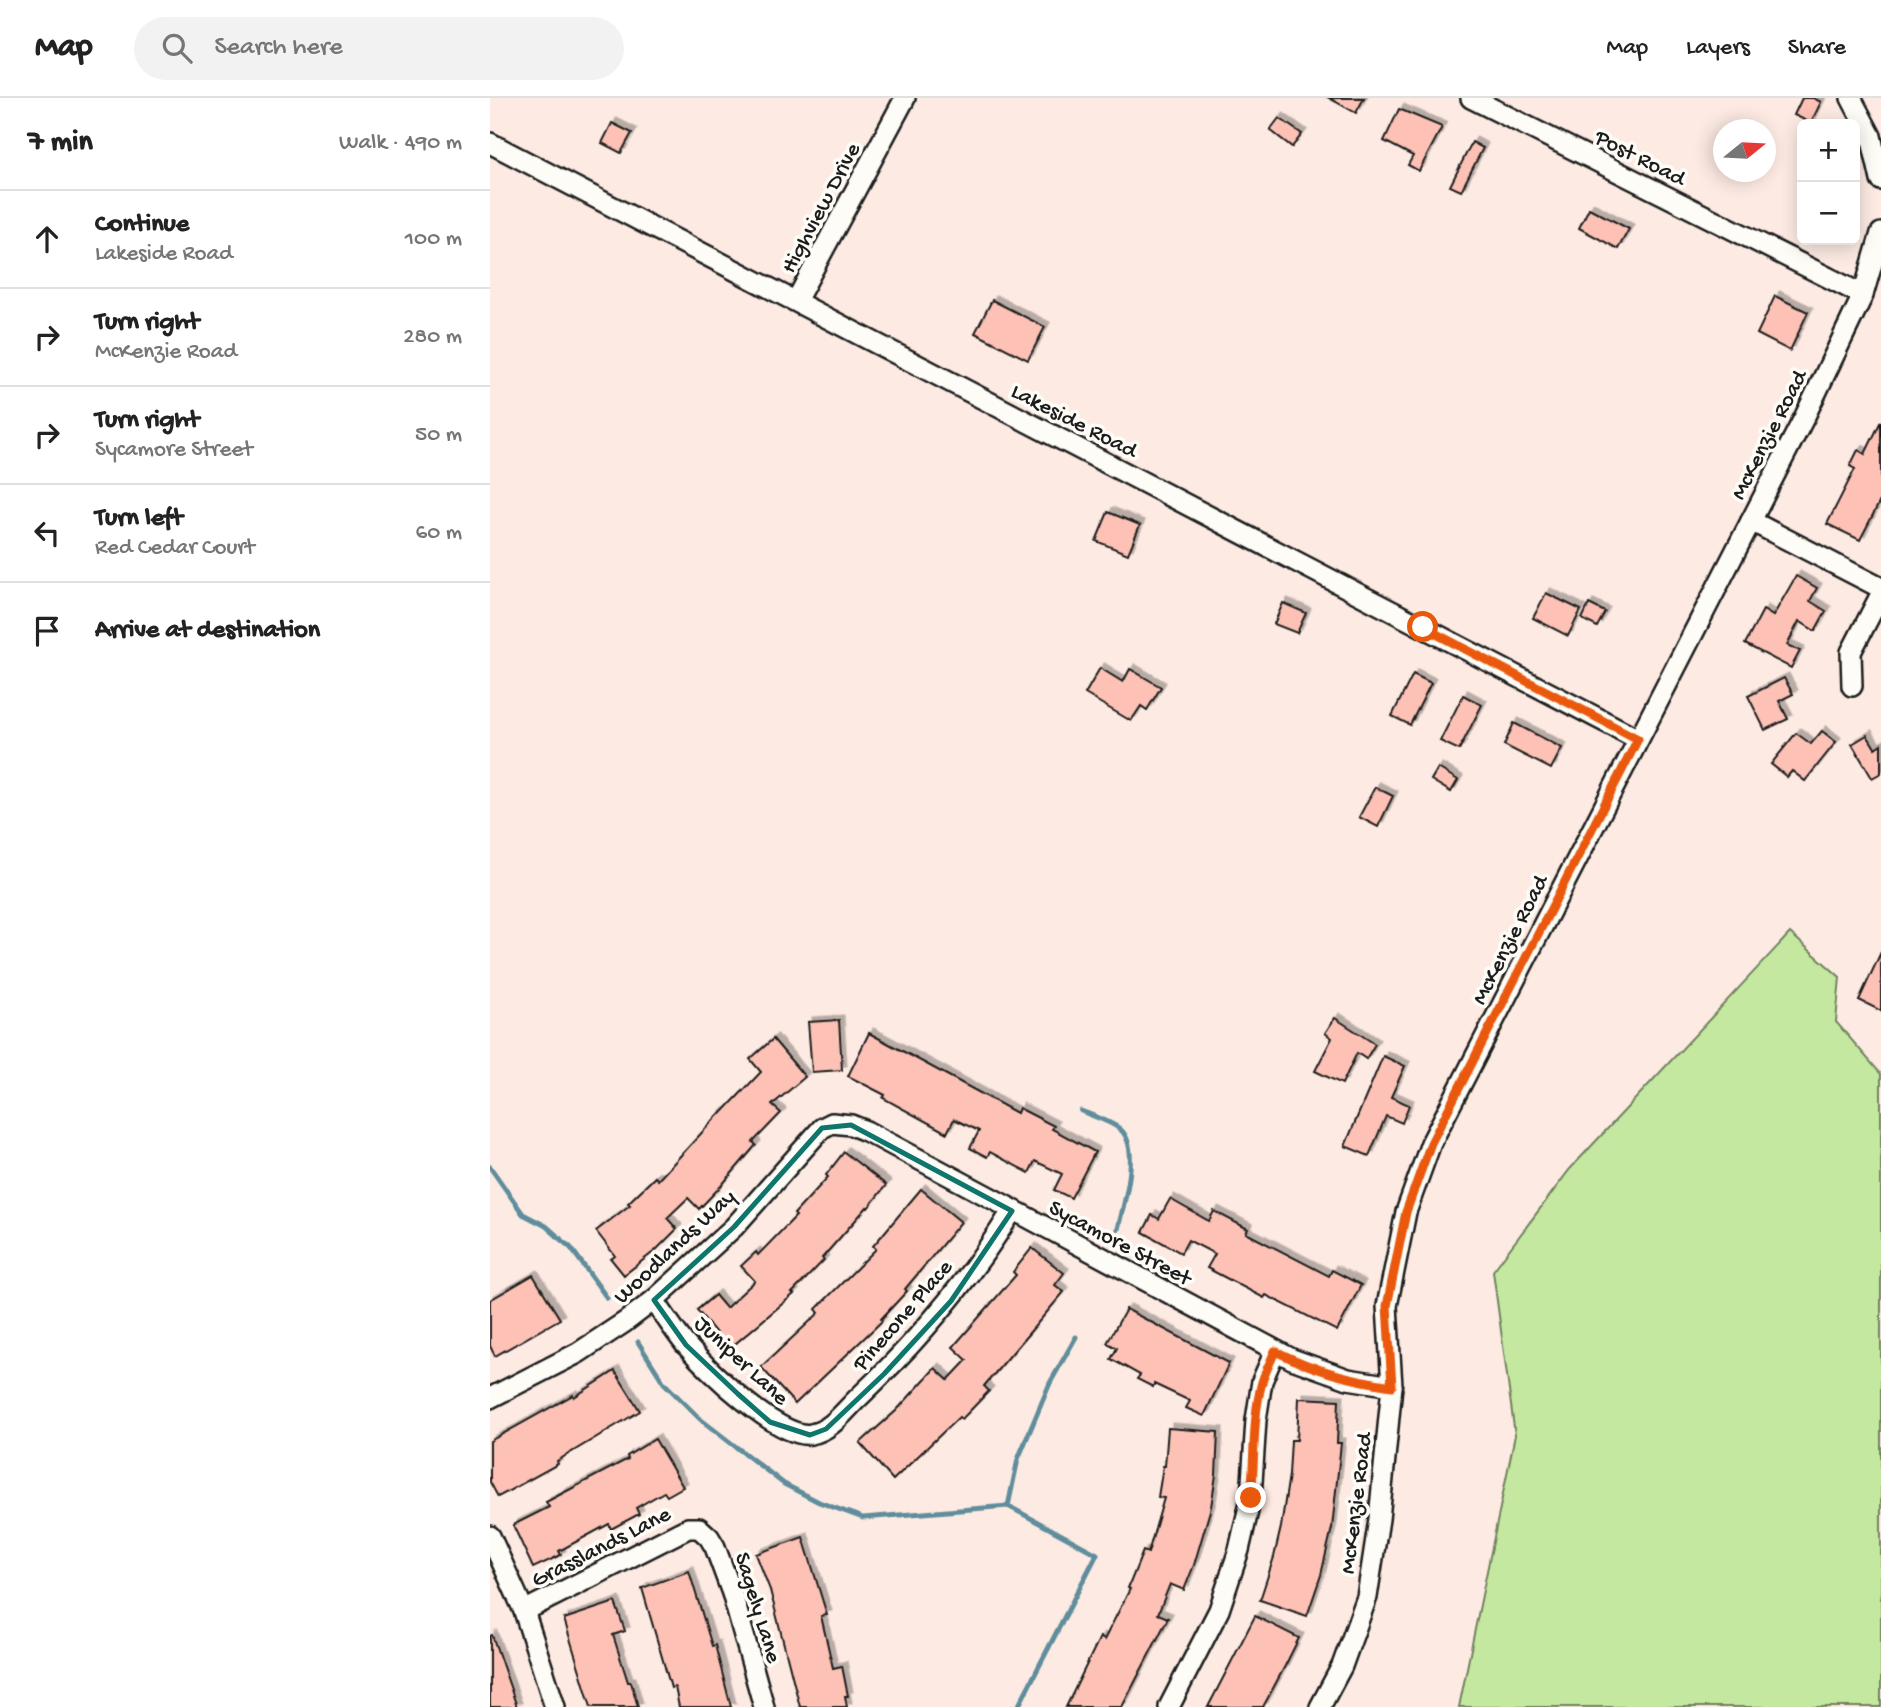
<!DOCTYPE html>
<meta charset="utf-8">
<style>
body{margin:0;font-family:"Gochi Hand",sans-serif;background:#f2f2f2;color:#222}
.controls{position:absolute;right:21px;top:21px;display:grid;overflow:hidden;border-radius:10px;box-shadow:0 4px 18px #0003}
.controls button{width:63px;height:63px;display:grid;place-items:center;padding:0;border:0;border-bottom:2px solid #e0e0e0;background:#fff;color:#222;font:35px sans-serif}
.compass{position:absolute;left:1223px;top:21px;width:63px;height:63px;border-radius:50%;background:#fff;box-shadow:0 4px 18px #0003;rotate:72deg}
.stop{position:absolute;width:21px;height:21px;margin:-16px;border:5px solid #ea580c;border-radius:50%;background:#fff}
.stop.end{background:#ea580c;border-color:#fff;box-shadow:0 2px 7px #0008}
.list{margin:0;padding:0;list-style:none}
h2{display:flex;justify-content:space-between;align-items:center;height:91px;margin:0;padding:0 28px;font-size:30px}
h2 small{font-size:23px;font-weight:400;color:#767676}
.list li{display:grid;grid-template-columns:46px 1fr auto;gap:21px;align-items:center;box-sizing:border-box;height:98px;padding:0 28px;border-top:2px solid #e0e0e0}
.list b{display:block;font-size:26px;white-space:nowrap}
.list p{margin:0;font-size:23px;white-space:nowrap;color:#767676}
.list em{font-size:23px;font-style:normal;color:#767676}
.icon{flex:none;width:38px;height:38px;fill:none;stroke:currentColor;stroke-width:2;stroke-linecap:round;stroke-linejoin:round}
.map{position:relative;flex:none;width:1391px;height:1609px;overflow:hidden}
header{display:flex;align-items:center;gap:42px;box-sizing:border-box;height:98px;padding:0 35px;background:#fff;border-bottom:2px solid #e0e0e0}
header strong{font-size:33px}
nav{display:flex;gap:38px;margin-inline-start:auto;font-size:24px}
.search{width:490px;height:63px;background:#f2f2f2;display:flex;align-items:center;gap:18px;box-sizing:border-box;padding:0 24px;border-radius:38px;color:#767676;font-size:26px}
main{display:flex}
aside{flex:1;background:#fff}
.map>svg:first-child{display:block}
.green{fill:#c5e8a1;stroke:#70825e;stroke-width:2}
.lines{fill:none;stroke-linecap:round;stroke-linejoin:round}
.stream{stroke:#618d9c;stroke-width:5}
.building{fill:#fdc2b5;stroke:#1c1c1c;stroke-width:2;filter:url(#shadow)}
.minor-casing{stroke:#1c1c1c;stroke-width:24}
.minor{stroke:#fdfcf7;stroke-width:19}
.route{stroke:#ea580c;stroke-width:9}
.marked{fill:none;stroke:#0f766e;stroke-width:5;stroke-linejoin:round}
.labels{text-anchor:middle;stroke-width:7;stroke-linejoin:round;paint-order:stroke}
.street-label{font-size:23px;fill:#1c1c1c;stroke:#fdfcf7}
</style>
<header>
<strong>Map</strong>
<div class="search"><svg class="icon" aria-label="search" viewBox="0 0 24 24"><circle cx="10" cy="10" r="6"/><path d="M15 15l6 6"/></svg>Search here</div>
<nav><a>Map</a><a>Layers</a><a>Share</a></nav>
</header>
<main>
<aside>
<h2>7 min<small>Walk · 490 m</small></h2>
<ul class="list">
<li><svg class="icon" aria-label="ahead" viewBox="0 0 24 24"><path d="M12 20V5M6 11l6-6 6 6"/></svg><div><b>Continue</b><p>Lakeside Road</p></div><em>100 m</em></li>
<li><svg class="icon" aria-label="right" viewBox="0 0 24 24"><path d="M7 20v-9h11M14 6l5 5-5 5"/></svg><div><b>Turn right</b><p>McKenzie Road</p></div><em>280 m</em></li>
<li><svg class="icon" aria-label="right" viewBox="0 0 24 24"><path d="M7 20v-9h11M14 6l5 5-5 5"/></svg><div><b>Turn right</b><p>Sycamore Street</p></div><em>50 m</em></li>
<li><svg class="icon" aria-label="left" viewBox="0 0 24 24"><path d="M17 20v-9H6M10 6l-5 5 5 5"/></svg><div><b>Turn left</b><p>Red Cedar Court</p></div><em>60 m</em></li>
<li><svg class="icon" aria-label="arrive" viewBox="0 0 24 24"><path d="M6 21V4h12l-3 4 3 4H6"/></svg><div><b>Arrive at destination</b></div></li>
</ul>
</aside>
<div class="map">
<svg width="1391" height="1609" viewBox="0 0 1391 1609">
<defs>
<filter id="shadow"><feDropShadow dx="4.5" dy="-4.5" stdDeviation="0" flood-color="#0004"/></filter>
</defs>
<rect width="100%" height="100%" fill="#fdebe3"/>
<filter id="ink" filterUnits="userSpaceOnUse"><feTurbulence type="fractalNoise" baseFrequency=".0143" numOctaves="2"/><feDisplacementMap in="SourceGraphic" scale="14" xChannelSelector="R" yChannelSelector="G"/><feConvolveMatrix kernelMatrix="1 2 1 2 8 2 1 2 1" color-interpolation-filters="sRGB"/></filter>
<g filter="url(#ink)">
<polygon class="green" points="1300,835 1350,879 1346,924 1391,976 1391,1609 969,1609 1025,1337 1003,1173 1080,1071"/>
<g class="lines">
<g class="stream">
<path d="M591 1013C603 1018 620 1023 630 1031 652 1050 633 1107 628 1131"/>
<polyline points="0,1069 33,1116 56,1128 81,1150 117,1200"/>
<polyline points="148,1244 174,1285 210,1321 294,1386 329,1404 373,1420 518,1408 607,1456 528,1609"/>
<polyline points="518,1408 528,1361 560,1285 586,1239"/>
</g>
</g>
<g class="building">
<polygon points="839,0 874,0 866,15"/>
<polygon points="1312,0 1323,0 1331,4 1321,25 1304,17"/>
<polygon points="909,11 952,29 929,73 918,67 923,58 894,43"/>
<polygon points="789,20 812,36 802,49 780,32"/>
<polygon points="122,25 142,35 131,55 112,45"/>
<polygon points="982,44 993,50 971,93 960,88"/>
<polygon points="1099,110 1139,131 1128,151 1089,130"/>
<polygon points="1285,198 1318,214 1300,253 1267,236"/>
<polygon points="502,202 555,229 538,262 485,235"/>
<polygon points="1391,323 1391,401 1370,442 1337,426 1365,371 1360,368 1368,352 1375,356"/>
<polygon points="618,414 650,427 638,456 606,443"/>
<polygon points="1306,478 1327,490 1320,503 1336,513 1325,533 1309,523 1297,547 1310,553 1301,570 1255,546 1273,512 1283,518"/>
<polygon points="1056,495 1091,512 1078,538 1043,520"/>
<polygon points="793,505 816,515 807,535 784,526"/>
<polygon points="1099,506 1115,514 1107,529 1092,521"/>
<polygon points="610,570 633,584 640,571 671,589 657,612 651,608 641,623 595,596"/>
<polygon points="923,576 941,585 920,627 902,618"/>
<polygon points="1294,580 1303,596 1289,603 1298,621 1275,632 1258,598"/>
<polygon points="973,597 992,607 969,652 950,643"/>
<polygon points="1024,625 1072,650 1061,671 1014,647"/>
<polygon points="1332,633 1346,644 1315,683 1302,673 1297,679 1281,666 1306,635 1321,646"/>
<polygon points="1377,637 1385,650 1391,646 1391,675 1382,680 1362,646"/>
<polygon points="948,670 968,682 961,694 941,682"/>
<polygon points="885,689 903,698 888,729 869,719"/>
<polygon points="1391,854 1391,913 1369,902"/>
<polygon points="845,920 885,946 876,961 867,955 852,986 825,973 842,940 835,935"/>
<polygon points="349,922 352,972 322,974 318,924"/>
<polygon points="379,935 527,1015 529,1010 564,1028 562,1031 605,1054 581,1100 564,1092 572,1076 545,1063 539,1075 500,1054 497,1059 480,1050 489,1033 464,1021 457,1035 393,1000 395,997 358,978"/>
<polygon points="283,941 315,979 282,1007 291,1015 263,1044 266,1047 231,1088 209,1111 198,1100 177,1120 187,1131 166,1152 134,1177 121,1161 125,1158 106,1133 140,1107 138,1105 165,1079 168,1082 230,1015 231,1016 271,974 260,961"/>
<polygon points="893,958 915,968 901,999 919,1007 912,1025 896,1018 879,1058 855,1048"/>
<polygon points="354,1054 396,1087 378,1110 377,1109 332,1160 334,1162 302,1195 304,1196 239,1251 207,1212 225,1197 236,1210 265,1183 251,1168 266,1154 268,1157 306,1118 304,1116 338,1079 336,1077"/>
<polygon points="431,1091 471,1124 415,1191 417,1193 391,1221 392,1223 305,1306 271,1269 329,1215 326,1211 386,1151 383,1148"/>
<polygon points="680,1101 719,1123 724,1113 758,1131 756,1135 839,1178 842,1172 871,1187 847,1233 776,1197 774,1200 717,1170 725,1156 698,1142 691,1155 653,1134 662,1117 669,1121"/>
<polygon points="542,1150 574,1175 565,1187 574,1194 494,1288 499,1293 472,1321 469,1319 403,1382 370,1345 406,1313 445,1270 458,1282 477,1262 463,1249 526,1177 523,1174"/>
<polygon points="43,1177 70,1221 5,1258 0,1248 0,1202"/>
<polygon points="636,1211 739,1265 714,1318 696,1310 700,1303 664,1286 663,1289 647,1281 650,1277 621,1261 627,1250 617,1245"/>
<polygon points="125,1273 150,1313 67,1363 68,1366 8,1399 0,1384 0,1343 83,1297 84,1299"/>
<polygon points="809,1300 849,1302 847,1345 851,1345 842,1430 831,1477 817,1518 770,1502 784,1459 791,1429 799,1377 801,1342 807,1342"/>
<polygon points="678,1330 728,1334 726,1377 721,1409 704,1467 694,1492 680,1486 668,1516 678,1520 632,1609 576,1609 610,1539 614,1542 640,1491 638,1490 653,1453 658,1455 674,1400 668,1399 673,1368 675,1368"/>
<polygon points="165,1341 193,1389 177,1398 174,1394 146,1410 149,1416 121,1431 119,1426 69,1453 71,1457 43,1470 23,1427 59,1409 56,1404 138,1361 137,1358"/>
<polygon points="313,1439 337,1517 331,1518 343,1570 352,1568 358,1598 355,1598 357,1609 310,1609 280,1492 266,1456"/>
<polygon points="199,1473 222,1548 225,1547 241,1609 189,1609 185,1589 181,1590 152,1490"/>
<polygon points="125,1504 135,1533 123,1537 138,1584 141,1584 148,1609 101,1609 74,1521"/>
<polygon points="765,1518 809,1540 795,1568 773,1609 718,1609"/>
<polygon points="2,1537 27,1609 0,1609 0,1538"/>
</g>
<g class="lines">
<defs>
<g id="minor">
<polyline points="981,0 1373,197"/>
<polyline points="1361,0 1381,38 1391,82"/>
<polyline points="0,45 1148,641"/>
<polyline points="306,203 415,0"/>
<polyline points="1261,423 1391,490"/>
<polyline points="1362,588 1361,554 1391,496"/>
<path d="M164 1202C174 1217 184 1232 195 1246 216 1270 289 1342 321 1336 340 1333 354 1314 367 1301 427 1244 479 1183 522 1113"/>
<polyline points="0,1300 88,1255 135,1224 164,1202 244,1129 332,1030 342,1025 361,1027 376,1033 802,1261 858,1281 902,1288"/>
<polyline points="0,1438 34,1513 65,1609"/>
<polyline points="34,1513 198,1430 209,1430 219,1439 225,1449 242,1495 274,1609"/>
<polyline points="679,1609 729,1512 749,1452 761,1400 766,1322 772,1283 785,1253"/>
<polyline points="830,1609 852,1568 877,1499 889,1421 902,1288 897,1208 916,1114 941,1045 1315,318 1373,197 1391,135"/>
</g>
</defs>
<use href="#minor" class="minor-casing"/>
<use href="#minor" class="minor"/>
</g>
</g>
<g class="lines" filter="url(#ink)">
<path class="route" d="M761 1400C765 1362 762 1321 772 1284 775 1274 781 1263 785 1253 826 1273 857 1281 902 1288L897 1208 916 1114 941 1045 1148 641 933 529"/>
</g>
<path class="marked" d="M361 1027 522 1113 461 1203 394 1276 336 1331 320 1337 280 1324 248 1296 196 1247 164 1202 244 1129 332 1030Z"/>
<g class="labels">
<g class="street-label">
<text transform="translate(1151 58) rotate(27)" y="8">Post Road</text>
<text transform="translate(329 109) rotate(-62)" y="8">Highview Drive</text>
<text transform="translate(585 321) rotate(27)" y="8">Lakeside Road</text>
<text transform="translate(1277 336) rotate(-63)" y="8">McKenzie Road</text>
<text transform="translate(1018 841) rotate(-63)" y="8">McKenzie Road</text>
<text transform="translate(631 1143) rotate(28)" y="8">Sycamore Street</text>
<text transform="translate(183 1147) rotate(-43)" y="8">Woodlands Way</text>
<text transform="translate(411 1216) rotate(-49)" y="8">Pinecone Place</text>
<text transform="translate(253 1261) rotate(43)" y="8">Juniper Lane</text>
<text transform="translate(864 1405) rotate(-83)" y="8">McKenzie Road</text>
<text transform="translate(110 1447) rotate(-27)" y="8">Grasslands Lane</text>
<text transform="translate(270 1509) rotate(73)" y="8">Sagely Lane</text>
</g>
</g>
</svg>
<div class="controls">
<button>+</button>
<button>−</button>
</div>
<svg class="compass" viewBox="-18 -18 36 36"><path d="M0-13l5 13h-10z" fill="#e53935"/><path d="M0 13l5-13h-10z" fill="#767676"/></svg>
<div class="stop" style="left:933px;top:529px"></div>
<div class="stop end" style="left:761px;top:1400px"></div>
</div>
</main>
